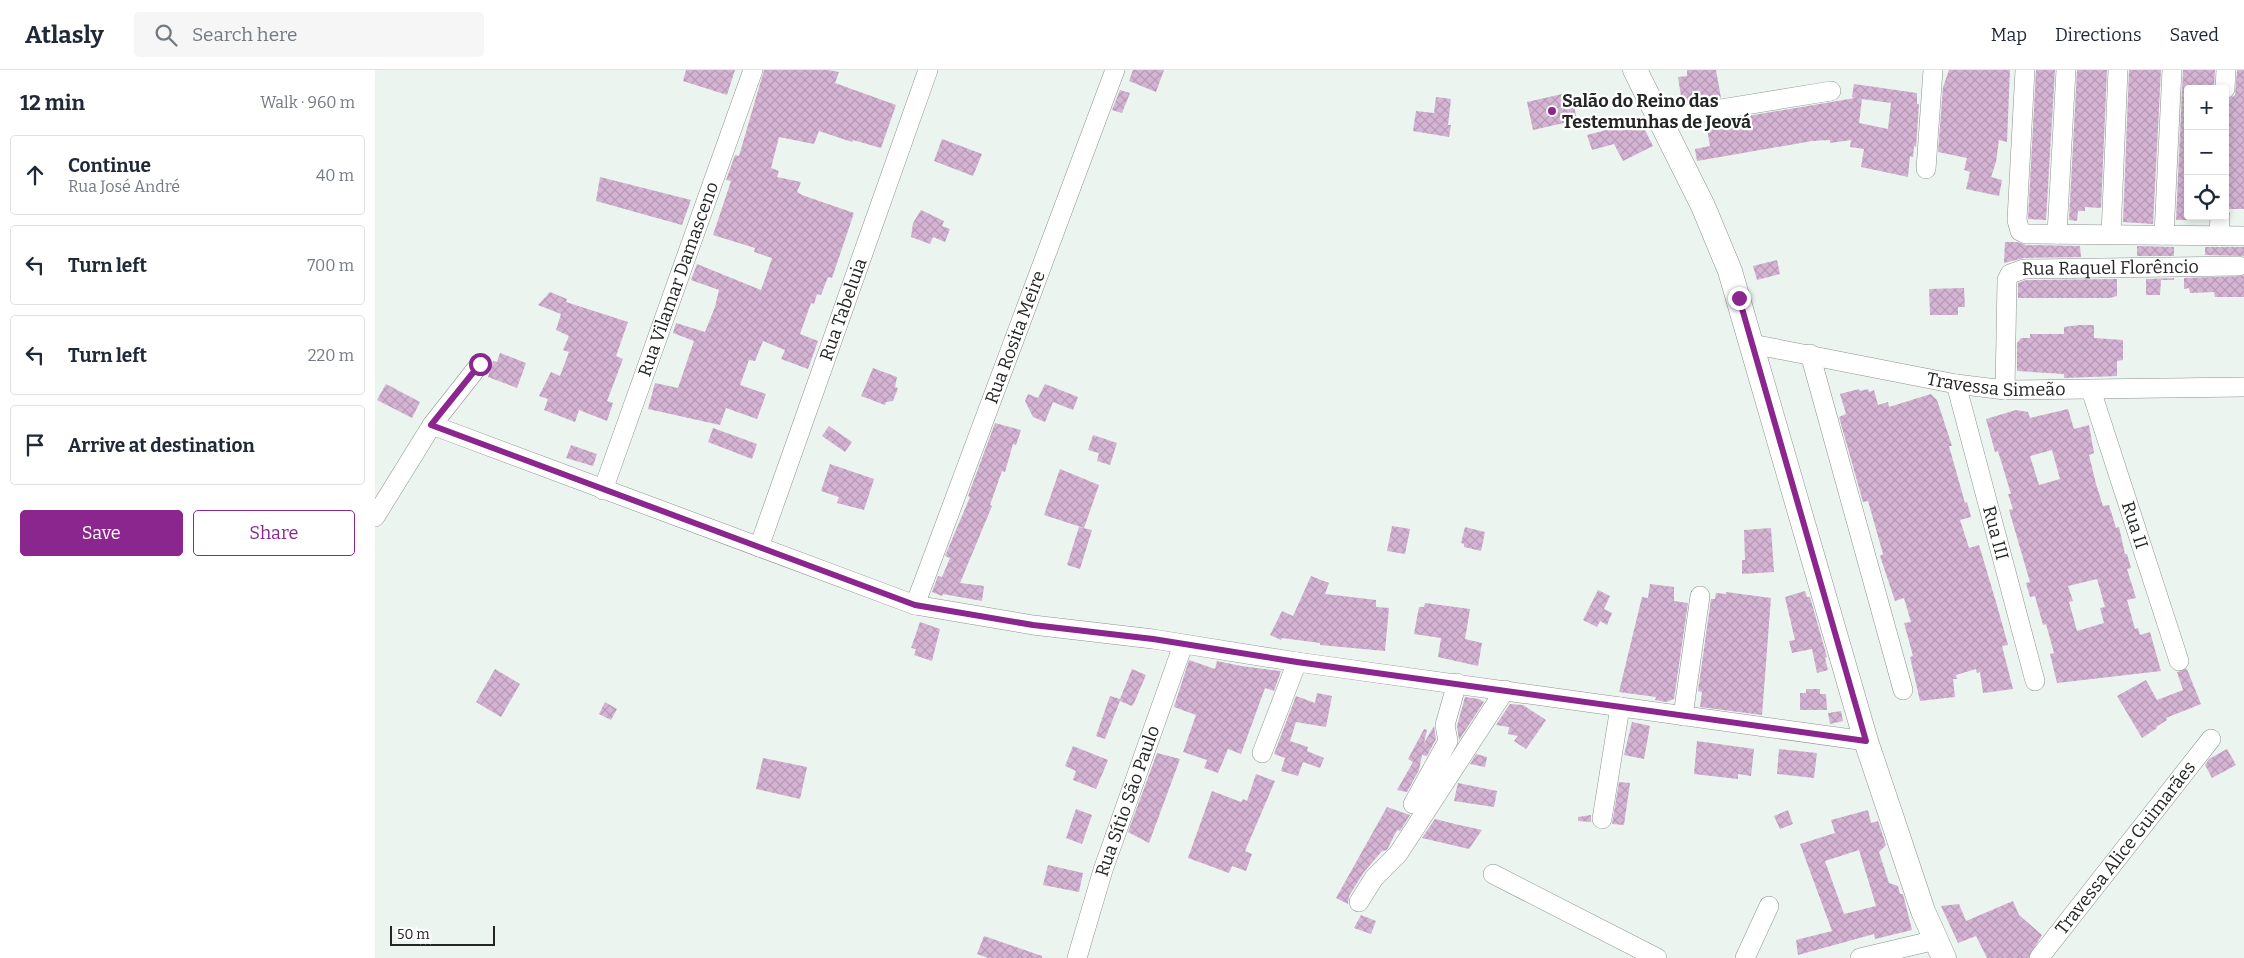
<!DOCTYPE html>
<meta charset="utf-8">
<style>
body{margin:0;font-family:Bitter,serif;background:#f6f6f7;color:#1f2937}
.controls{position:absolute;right:15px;top:15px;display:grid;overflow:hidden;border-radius:5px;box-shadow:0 2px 8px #0003}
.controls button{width:45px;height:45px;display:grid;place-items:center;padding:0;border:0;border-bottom:1px solid #e0e1e3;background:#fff;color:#1f2937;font:25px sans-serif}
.scale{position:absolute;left:15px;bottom:12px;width:105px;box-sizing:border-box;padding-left:5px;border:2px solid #232624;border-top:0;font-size:14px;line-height:18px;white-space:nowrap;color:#232624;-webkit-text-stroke:4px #fff;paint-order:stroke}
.stop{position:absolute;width:15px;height:15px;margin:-11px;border:4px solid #8a268e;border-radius:50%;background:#fff}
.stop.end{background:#8a268e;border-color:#fff;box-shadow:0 1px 5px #0008}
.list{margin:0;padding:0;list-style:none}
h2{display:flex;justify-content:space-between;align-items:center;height:65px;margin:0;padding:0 20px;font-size:21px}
h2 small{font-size:16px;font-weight:400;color:#747a83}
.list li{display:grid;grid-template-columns:32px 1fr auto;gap:15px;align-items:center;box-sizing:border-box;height:80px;margin:0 10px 10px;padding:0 10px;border:1px solid #e0e1e3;border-radius:5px}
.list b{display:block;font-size:19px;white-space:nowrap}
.list p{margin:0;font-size:16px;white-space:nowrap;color:#747a83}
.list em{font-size:16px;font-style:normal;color:#747a83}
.actions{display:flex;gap:10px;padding:15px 20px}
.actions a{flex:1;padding:11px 0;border:1px solid #8a268e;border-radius:5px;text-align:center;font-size:18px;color:#8a268e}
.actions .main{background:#8a268e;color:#fff}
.icon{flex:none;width:28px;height:28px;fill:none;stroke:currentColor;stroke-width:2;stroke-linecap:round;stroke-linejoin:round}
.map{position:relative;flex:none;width:1869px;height:888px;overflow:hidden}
header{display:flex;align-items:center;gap:30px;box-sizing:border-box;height:70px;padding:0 25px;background:#fff;border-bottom:1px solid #e0e1e3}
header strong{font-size:24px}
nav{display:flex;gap:28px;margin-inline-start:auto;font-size:18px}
.search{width:350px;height:45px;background:#f6f6f7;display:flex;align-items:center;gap:12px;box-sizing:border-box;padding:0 18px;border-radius:5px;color:#747a83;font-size:19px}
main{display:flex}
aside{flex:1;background:#fff}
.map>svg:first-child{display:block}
.building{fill:url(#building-cross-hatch);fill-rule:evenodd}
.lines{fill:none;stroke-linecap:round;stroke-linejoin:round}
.minor-casing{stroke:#8c938f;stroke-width:20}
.major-casing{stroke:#8c938f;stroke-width:25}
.minor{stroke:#fff;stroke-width:19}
.major{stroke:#fff;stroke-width:24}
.route{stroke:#8a268e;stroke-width:6}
.poi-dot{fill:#8a268e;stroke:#fff;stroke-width:2}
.labels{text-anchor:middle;stroke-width:4.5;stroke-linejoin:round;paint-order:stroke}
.poi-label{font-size:18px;font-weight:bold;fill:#232624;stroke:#fff;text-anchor:start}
.street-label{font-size:18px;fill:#232624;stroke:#fff}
</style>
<header>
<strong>Atlasly</strong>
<div class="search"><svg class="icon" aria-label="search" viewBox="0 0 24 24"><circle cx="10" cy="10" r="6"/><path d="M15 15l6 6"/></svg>Search here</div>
<nav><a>Map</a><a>Directions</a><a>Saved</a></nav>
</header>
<main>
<aside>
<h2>12 min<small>Walk · 960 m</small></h2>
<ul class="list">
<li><svg class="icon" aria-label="ahead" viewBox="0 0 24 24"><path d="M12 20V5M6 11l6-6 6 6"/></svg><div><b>Continue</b><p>Rua José André</p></div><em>40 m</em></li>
<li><svg class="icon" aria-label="left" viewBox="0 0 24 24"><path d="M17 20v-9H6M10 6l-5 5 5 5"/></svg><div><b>Turn left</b></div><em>700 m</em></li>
<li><svg class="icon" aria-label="left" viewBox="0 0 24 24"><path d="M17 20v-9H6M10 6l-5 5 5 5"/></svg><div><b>Turn left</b></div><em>220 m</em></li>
<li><svg class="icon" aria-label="arrive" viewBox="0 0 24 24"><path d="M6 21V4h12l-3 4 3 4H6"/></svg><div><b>Arrive at destination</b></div></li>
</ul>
<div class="actions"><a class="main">Save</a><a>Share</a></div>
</aside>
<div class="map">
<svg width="1869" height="888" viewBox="0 0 1869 888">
<defs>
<pattern id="building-cross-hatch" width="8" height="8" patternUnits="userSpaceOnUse" patternTransform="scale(1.25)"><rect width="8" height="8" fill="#d4b3d3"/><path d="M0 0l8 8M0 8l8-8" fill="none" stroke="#b69ab5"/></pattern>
</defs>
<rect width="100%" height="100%" fill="#ecf4ef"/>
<g class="building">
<polygon points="311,0 360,0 352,25 308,11"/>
<polygon points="389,0 453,0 464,2 460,13 521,35 506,78 478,70 477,72 444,61 439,74 404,67 396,98 404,101 402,107 426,112 422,122 427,125 479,143 457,208 453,207 446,225 442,224 439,234 436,233 425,264 443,271 433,299 406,289 410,280 388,271 380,291 374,290 365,315 391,324 382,349 351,338 345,355 273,339 280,313 303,318 319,271 298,263 301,253 330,262 340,237 344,220 316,210 322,194 386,220 391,206 397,188 379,182 380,178 338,165 356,111 351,110 360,85 364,86"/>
<polygon points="758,0 789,0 781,22 754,11"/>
<polygon points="1312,0 1341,0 1346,28 1307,33 1303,7 1312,6"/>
<polygon points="1574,0 1635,0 1632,72 1624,70 1621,92 1616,107 1627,110 1624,126 1591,119 1595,102 1589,100 1592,88 1563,82 1568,17"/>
<polygon points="1661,0 1680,0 1671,150 1653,149"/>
<polygon points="1702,0 1732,0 1726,138 1710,137 1710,141 1703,141 1702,151 1694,150"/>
<polygon points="1754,0 1786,0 1778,154 1748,152"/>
<polygon points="1808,0 1840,0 1839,19 1813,19 1813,150 1801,150"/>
<polygon points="1862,0 1869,0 1869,139 1853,139 1850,136 1852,30 1860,25"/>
<path d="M1479 14 1542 23V34H1544L1541 77 1539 76 1538 87 1535 86 1533 107 1486 97 1489 79 1475 77 1476 70 1455 73V70L1437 71 1322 91 1320 79 1335 76 1331 53 1480 28 1477 27ZM1487 29 1516 33 1513 59 1484 53Z"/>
<polygon points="745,20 755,23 747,43 737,40"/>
<polygon points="1196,22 1202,50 1158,60 1152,32"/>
<polygon points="1061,27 1076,29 1073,55 1076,55 1074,67 1038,61 1041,41 1059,43"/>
<polygon points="1263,46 1278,76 1248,91 1239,74 1217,80 1212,65 1247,56 1246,50"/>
<polygon points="567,69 607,84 598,106 559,91"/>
<polygon points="225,107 316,130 307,155 221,131"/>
<polygon points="546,140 569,151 567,156 575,159 570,172 558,167 555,174 536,167 538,153"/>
<polygon points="1630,172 1642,172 1651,175 1705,176 1706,187 1649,188 1629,193"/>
<polygon points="1762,176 1799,177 1799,186 1762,186"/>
<polygon points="1830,177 1869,177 1869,186 1830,185"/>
<polygon points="1402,190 1405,204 1382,210 1378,196"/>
<polygon points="1869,206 1869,227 1840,227 1839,222 1815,223 1814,218 1809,219 1809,208"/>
<polygon points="1799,208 1799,210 1786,210 1785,225 1771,225 1771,209"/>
<polygon points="1742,209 1742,226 1735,228 1643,228 1643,213 1651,210"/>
<polygon points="1589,218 1590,237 1583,237 1583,245 1555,245 1554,219"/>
<polygon points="175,222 192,229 191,232 253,252 241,286 248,289 232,331 238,333 232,351 204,340 200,352 169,340 173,329 164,326 176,302 185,306 194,282 188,280 194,266 181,260 186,244 163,235"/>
<polygon points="1704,255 1719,255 1719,268 1748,270 1748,290 1742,291 1742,306 1689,308 1689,304 1642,301 1642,273 1646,268 1655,268 1655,264 1689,264 1689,257"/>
<polygon points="125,283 151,293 142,318 113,307 118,291 122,292"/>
<polygon points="498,298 522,307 520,317 523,318 518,331 511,332 510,335 486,326"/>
<polygon points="11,314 45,332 37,348 2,330"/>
<polygon points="670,314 703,327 698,340 678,332 670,352 658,347 650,331 653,324 663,328"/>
<polygon points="1484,319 1485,321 1493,319 1494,322 1499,320 1503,335 1513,332 1514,337 1556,324 1562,330 1577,376 1574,376 1590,433 1592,432 1596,447 1585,450 1594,478 1604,475 1621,532 1633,575 1627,576 1638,619 1608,623 1605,602 1602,603 1601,599 1581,605 1582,609 1578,609 1580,627 1545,631 1535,587 1538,586 1529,553 1536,552 1529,528 1520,531 1505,486 1508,484 1497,445 1493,431 1488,432 1464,347 1471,344 1465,324"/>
<path d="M1693 339 1699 359 1714 355 1719 383 1714 385 1721 414 1728 436 1734 435 1741 458 1744 457 1750 484H1752L1756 498 1752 499 1761 528 1752 530 1760 559 1763 558 1765 565 1775 562 1786 601 1682 613 1675 584 1679 583 1671 554 1668 555 1660 526 1655 527 1651 513 1655 512 1634 440 1638 439 1633 424H1636L1623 381 1620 382 1611 349 1641 340 1653 342 1655 348ZM1677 380 1685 409 1664 415 1655 386ZM1722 509 1730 537 1725 538 1729 553 1702 561 1694 532 1698 531 1693 516Z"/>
<polygon points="620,353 646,360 641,375 638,374 630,402 627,401 615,435 617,436 585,513 609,516 607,531 568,524 567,526 557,522 563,506 567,507 575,488 570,486 595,427 593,426"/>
<polygon points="454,356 477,372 470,382 447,366"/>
<polygon points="338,358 382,374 377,389 333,372"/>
<polygon points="718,365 742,373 735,395 722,391 724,383 713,380"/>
<polygon points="196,375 222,384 218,396 191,388"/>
<polygon points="455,394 499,409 489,440 462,433 464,427 446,421"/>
<polygon points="685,399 724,415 709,458 669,445"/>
<polygon points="1017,456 1035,459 1030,484 1012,481"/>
<polygon points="704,457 717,460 705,499 692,495"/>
<polygon points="1090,457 1110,462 1106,481 1089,477 1089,474 1086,473"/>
<polygon points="1396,458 1399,502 1367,504 1367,490 1370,490 1369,460"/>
<polygon points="936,506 954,513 950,524 1001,530 1001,537 1014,538 1010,581 945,575 945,573 907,568 906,570 895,565 907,541 918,546"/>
<polygon points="1275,514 1299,517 1299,531 1313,533 1299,629 1291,632 1280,630 1281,627 1244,622 1267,527 1273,528"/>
<polygon points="1223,520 1235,526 1229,539 1237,543 1232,555 1225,551 1222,557 1208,550"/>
<polygon points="1430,521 1432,527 1435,527 1452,587 1450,588 1453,600 1442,603 1437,579 1417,583 1414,571 1420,570 1410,527"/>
<polygon points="1351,522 1396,528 1387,645 1325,637 1327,622 1323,621 1336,529 1340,529 1341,523 1351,524"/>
<polygon points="1050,533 1095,539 1090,569 1107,573 1103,596 1063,587 1066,568 1039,564 1044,537 1049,537"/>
<polygon points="545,552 565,559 557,591 539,585 541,579 536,578"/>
<polygon points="814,590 840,599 842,591 866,596 906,601 899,621 890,618 866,684 853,679 843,703 829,698 832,690 808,682 821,645 799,637"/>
<polygon points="120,599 145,614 126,647 101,632"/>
<polygon points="757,599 771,605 759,633 757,636 745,631 730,669 721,666 735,626 745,629"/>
<polygon points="1812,599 1826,634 1791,648 1792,650 1781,657 1782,658 1767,668 1742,626 1771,610 1782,630 1808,620 1802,602"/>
<polygon points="1431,619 1445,619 1445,624 1451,624 1452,640 1425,640 1425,623 1431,623"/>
<polygon points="942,623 957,626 951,657 921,652 915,671 933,677 932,681 949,688 945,698 928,692 923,706 906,701 910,688 899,684 921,626 940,633"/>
<polygon points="1090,627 1104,629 1109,632 1084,670 1082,656"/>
<polygon points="230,632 242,639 236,650 224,644"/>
<polygon points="1135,634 1148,635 1171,650 1151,679 1139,671 1143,666 1133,664 1134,657 1121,655"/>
<polygon points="1466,641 1468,651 1455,654 1453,643"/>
<polygon points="1257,652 1275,656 1269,689 1249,685"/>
<polygon points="1059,656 1061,669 1052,686 1047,685 1044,700 1032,722 1022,720 1038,692 1033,689 1049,659 1052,660 1049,673"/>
<polygon points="1322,671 1379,679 1376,706 1363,704 1363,709 1319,704"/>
<polygon points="698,676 733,690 721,719 698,710 701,701 690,696"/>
<polygon points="1404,679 1442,683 1439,708 1402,704"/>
<polygon points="1852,679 1861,695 1837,708 1830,695 1834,689"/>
<polygon points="782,683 805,689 774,773 753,762"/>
<polygon points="1101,684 1112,687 1110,697 1095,694"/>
<polygon points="388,688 432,697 425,729 381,719"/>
<polygon points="881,704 900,711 870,781 877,784 871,801 857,796 854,803 813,788 837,721 866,732 868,729 872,731"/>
<polygon points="1244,712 1255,713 1249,755 1237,754"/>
<polygon points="1083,713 1122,721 1119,737 1079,731"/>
<polygon points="1012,737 1035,745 1025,761 1022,760 1012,780 1007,781 989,802 974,826 973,834 961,828"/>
<polygon points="701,739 717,745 707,774 691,768"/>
<polygon points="1413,740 1418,754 1405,759 1399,746"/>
<path d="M1493 740 1496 753 1503 751 1511 775 1504 782 1514 813 1523 816 1525 824H1528L1537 860 1500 869 1499 864 1423 885 1421 870 1457 861 1425 774 1460 763 1456 750ZM1484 780 1501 836 1469 844 1450 791Z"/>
<polygon points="1216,745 1216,752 1203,751 1203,747"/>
<polygon points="1060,749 1080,754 1107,760 1094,779 1047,768"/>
<polygon points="673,795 708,803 704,822 668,815"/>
<polygon points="1638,831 1644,845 1667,865 1653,888 1612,888 1601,866 1583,873 1566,836 1584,834 1591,851"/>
<polygon points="986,845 1001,851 996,864 979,858"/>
<polygon points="609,866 667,886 667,888 613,888 602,884"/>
</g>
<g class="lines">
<defs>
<g id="minor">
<polyline points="1650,0 1642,150 1645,161 1651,164 1869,166"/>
<polyline points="1850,19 1851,0"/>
<polyline points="1284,49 1456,21"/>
<polyline points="1551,99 1558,0"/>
<polyline points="1682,164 1691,0"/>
<polyline points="1736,164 1743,0"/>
<polyline points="1789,165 1797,0"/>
<polyline points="1844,166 1845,146"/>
<path id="s1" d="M1377 274 1581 314 1630 320 1869 317"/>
<polyline points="1435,284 1528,620"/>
<path id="s2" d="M1581 314 1660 611"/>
<path id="s3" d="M1630 320 1632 210 1635 204 1649 199 1864 196"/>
<path id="s4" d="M1716 320 1804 591"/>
<polyline points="57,355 540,535 658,555 778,569 922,592 1491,671"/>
<path id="s5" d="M228 420 378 0"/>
<polyline points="0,447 57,355 105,294"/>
<path id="s6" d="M384 477 553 0"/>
<path id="s7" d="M540 535 740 0"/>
<polyline points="1308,646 1325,526"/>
<polyline points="887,683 922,592"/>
<polyline points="1038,734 1073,671 1070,655 1082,613"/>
<polyline points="1227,749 1245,637"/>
<polyline points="1118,804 1282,888"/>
<polyline points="984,832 999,808 1023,784 1130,620"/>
<path id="s8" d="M702 888 728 800 808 575"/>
<polyline points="1370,888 1394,836"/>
<polyline points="1485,888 1561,870"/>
<path id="s9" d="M1664 888 1836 669"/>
</g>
<polyline id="major" points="1260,0 1328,136 1355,201 1491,671 1548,841 1569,888"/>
</defs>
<use href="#minor" class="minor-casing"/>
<use href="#major" class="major-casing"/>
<use href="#minor" class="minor"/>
<use href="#major" class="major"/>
</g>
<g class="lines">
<polyline class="route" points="105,294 56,355 540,535 658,555 778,569 922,592 1491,671 1364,228"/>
</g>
<circle class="poi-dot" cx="1177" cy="41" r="5"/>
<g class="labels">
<g class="poi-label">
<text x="1187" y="37">Salão do Reino das<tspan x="1187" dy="21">Testemunhas de Jeová</tspan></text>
</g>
<g class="street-label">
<text dy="6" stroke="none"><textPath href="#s3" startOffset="218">Rua Raquel Florêncio</textPath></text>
<text dy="6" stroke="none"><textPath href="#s5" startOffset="224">Rua Vilamar Damasceno</textPath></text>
<text dy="6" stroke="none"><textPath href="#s6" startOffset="252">Rua Tabeluia</textPath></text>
<text dy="6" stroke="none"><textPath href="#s7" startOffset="286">Rua Rosita Meire</textPath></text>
<text dy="6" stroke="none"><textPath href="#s1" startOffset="248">Travessa Simeão</textPath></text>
<text dy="6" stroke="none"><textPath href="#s4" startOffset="142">Rua II</textPath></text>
<text dy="6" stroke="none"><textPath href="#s2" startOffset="154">Rua III</textPath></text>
<text dy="6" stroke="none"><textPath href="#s8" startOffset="165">Rua Sítio São Paulo</textPath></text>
<text dy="6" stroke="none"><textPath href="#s9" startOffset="140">Travessa Alice Guimarães</textPath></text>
</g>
</g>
</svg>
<div class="controls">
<button>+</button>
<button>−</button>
<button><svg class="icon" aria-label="locate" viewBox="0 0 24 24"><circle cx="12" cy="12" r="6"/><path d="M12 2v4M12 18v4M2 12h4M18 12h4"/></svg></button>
</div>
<div class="scale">50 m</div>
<div class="stop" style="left:105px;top:294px"></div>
<div class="stop end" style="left:1364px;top:228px"></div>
</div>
</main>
